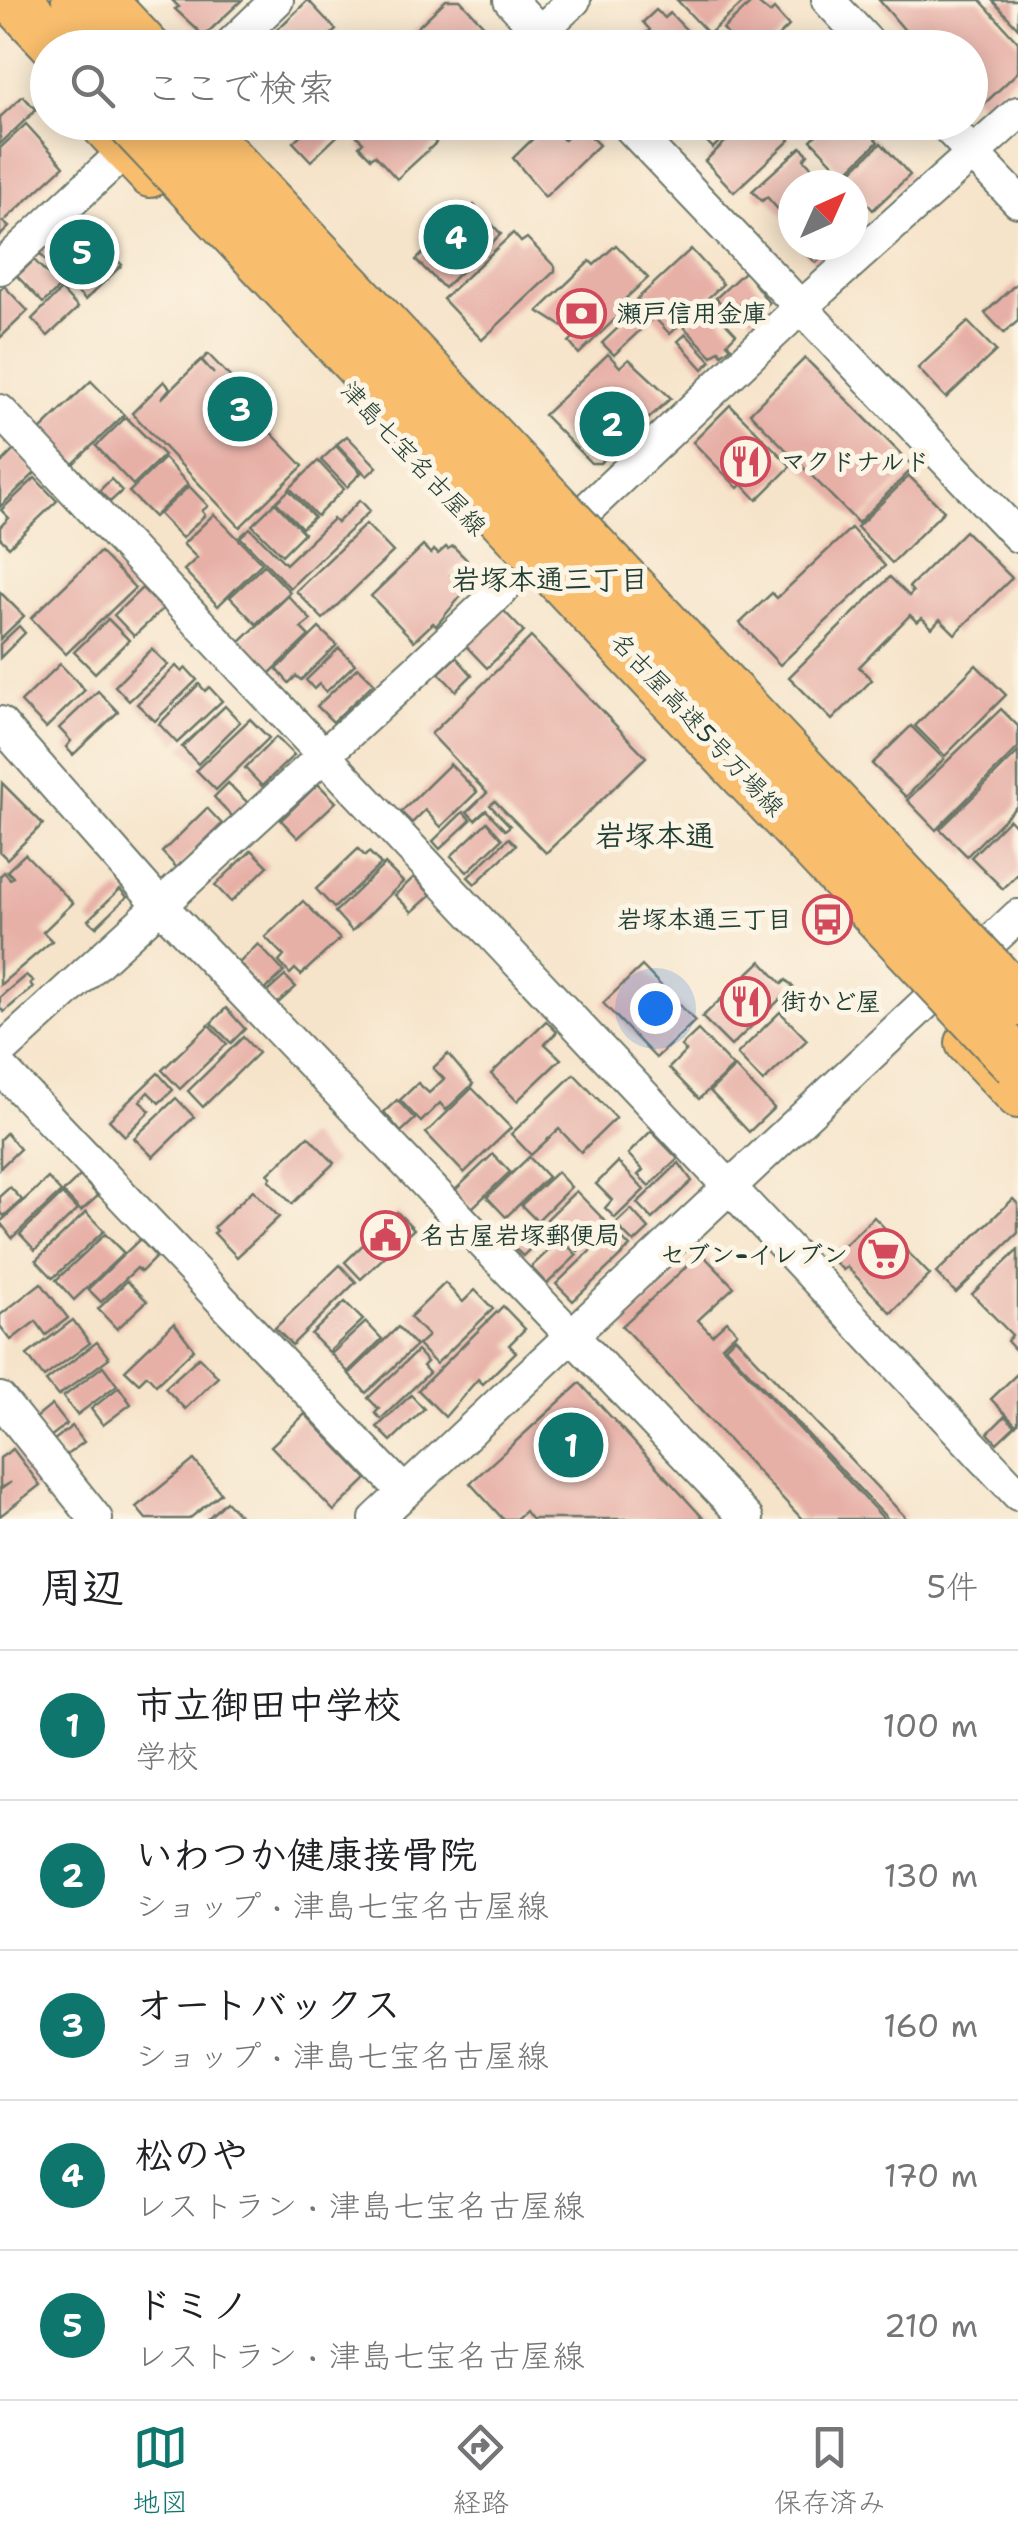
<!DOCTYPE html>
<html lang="ja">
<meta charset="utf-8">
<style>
body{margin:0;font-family:"Shantell Sans","Klee One",sans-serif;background:#f2f2f2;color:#202124}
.compass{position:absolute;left:778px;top:170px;width:90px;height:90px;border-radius:50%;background:#fff;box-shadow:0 5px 25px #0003;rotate:45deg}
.you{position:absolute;left:655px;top:1008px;width:35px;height:35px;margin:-25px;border:8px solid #fff;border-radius:50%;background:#1a73e8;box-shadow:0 0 0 15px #1a73e833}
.badge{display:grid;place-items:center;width:65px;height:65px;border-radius:50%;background:#0f766e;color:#fff;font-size:32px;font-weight:700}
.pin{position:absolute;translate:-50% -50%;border:5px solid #fff;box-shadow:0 2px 10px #0006}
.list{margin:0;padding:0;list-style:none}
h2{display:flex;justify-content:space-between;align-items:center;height:130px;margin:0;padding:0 40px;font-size:42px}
h2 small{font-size:32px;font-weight:400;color:#757577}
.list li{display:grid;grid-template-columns:65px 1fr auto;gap:30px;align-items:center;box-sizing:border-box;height:150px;padding:0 40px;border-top:2px solid #e0e0e0}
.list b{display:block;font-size:38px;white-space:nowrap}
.list p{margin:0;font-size:32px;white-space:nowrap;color:#757577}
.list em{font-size:32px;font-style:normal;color:#757577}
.icon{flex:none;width:55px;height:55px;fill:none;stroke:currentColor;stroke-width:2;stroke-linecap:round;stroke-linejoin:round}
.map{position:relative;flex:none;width:1018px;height:1519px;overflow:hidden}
.search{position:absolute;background:#fff;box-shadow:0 5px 25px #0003;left:30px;right:30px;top:30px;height:110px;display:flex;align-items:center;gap:25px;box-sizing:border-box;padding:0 35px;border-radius:55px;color:#757577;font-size:38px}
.sheet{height:880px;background:#fff}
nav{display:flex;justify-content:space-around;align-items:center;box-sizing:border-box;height:140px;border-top:2px solid #e0e0e0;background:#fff;font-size:28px;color:#757577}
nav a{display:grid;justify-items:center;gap:5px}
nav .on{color:#0f766e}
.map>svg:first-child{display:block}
.building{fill:#e7b0a7}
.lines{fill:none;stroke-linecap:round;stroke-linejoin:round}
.minor-casing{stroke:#6a7768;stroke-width:36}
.major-casing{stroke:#6a7768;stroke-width:46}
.highway-casing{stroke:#6a7768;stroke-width:54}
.minor{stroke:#fff;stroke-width:32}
.major{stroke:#f9be6d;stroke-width:42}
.highway{stroke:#f9be6d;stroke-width:50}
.highway-bridge-casing{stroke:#6a7768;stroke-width:54;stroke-linecap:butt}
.highway-bridge{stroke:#f9be6d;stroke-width:50}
.labels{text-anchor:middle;stroke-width:10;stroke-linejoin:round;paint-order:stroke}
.poi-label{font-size:25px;font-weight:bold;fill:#1f3d34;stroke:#fcf5e5;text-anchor:start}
.street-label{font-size:25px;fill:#1f3d34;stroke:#fcf5e5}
.neighbourhood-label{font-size:28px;font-weight:bold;fill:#1f3d34;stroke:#fcf5e5}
.quarter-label{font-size:30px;font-weight:bold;fill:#1f3d34;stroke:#fcf5e5}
</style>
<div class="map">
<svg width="1018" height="1519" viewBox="0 0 1018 1519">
<rect width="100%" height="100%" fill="#fcf5e5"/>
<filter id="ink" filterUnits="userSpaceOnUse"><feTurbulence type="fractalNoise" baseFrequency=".01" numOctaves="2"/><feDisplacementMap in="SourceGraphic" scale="20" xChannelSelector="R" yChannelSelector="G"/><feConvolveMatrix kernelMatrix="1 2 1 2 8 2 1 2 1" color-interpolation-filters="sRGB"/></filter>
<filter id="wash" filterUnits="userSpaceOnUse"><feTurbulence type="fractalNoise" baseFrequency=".0048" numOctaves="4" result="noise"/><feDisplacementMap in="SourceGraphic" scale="40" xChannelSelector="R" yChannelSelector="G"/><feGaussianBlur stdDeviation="2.25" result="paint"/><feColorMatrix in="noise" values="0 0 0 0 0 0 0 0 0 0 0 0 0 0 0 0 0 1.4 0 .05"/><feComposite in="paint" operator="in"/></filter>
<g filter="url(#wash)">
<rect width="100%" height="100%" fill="#f6e4ca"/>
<g id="blocks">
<g class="building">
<polygon points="172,0 242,0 204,36 175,9 179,7"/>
<polygon points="308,0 336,30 318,48 258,48"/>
<polygon points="446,0 460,0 487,29 467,48 409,48 403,41"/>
<polygon points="677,0 746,0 709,34"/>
<polygon points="754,0 770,13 774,9 789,26 766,48 739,48 723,29"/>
<polygon points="879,0 980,0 1018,42 1018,72 982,106 970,94 970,48 920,48"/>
<polygon points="992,0 1018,0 1018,28"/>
<polygon points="656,10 665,18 670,13 698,42 692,48 644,48 638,41 650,30 643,22"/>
<polygon points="23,96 36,110 0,144 0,117"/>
<polygon points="314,122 352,122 311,161 293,142"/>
<polygon points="365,122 417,122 436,143 397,179 375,155 371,158 359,146 363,142 354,133"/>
<polygon points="689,122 739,122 713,148"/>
<polygon points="746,122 774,122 790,140 734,192 705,161"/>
<polygon points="829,122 860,122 878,142 844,175 811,140"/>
<polygon points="26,124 64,166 3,222 9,227 0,236 0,148"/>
<polygon points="548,124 564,140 579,125 599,145 545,197 513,158"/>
<polygon points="881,143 910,175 873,210 844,178"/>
<polygon points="801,147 808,154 804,159 828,185 793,185 793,220 790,223 767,197 762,201 752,191"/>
<polygon points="474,205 501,234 444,288 416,260"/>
<polygon points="75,217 122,265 85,300 38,252"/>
<polygon points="513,233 521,242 527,238 555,267 555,271 482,340 443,299"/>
<polygon points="616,245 648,278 626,298 631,304 579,354 569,342 576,335 538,311 590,261 594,265"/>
<polygon points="798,245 835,245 816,263"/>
<polygon points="691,249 723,284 670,334 637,299"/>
<polygon points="34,260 60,287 43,303 17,276"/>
<polygon points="745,271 769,303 753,319 740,305 731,314 716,298"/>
<polygon points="1018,282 1018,321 1004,333 985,313"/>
<polygon points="4,286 28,311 0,338 0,290"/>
<polygon points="61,290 78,308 48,336 32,319"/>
<polygon points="708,304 736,334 727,343 731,347 722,354 719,350 712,356 684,327"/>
<polygon points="639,308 651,320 614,355 602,343"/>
<polygon points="968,322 996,351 946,398 918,368"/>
<polygon points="686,334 711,361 703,369 678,341"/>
<polygon points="208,354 260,408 254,415 303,466 240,527 132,413 164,381 170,388 161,399 201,360 214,374 202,360"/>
<polygon points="608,354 620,367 629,359 671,398 600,463 591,463 544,415"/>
<polygon points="805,358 914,467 858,523 750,413"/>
<polygon points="91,381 124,415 73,464 40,430"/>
<polygon points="730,405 791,466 757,500 742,484 738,488 693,442"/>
<polygon points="126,417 164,455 133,485 96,446"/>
<polygon points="347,436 377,467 367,476 337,444"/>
<polygon points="336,446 361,473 347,487 321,460"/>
<polygon points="14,450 36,472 0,507 0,464"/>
<polygon points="164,458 188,484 154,517 129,492"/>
<polygon points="318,461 344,489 317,516 290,488"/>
<polygon points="909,476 944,511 892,563 857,527"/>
<polygon points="35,478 57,501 9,547 0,538 0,527 9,518 1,510"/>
<polygon points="111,479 122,491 110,502 99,491"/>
<polygon points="189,486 208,506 202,511 205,515 182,538 159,514"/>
<polygon points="289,490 314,517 302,528 276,502"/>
<polygon points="360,500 370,511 290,588 240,537 250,528 286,564 333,519 337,523"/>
<polygon points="275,503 304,533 282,555 252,525"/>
<polygon points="214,514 262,563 218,606 184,570 197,558 183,544"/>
<polygon points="366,524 393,552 323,619 296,591"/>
<polygon points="851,528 885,566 780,665 740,623 772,593 777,598"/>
<polygon points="965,531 1012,578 955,634 940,619 932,628 922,618 917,622 910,615 859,667 872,680 832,720 789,677 890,577 909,596 913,592 909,587"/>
<polygon points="423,546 431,554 434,550 438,554 446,547 448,549 453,546 467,560 451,575 466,590 436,626 433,623 414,641 371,596"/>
<polygon points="100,552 135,588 66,654 31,618"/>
<polygon points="264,565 290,592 256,624 230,597"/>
<polygon points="142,588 163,609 134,636 114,615"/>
<polygon points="0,592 24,616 0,639"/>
<polygon points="288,596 311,620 301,628 309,636 269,674 239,643"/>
<polygon points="503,610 524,632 487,668 466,646"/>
<polygon points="108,619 129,640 95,673 74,652"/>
<polygon points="19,626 25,633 0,658 0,644"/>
<polygon points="319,628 337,645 301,680 296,676 289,683 277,669"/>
<polygon points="531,637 646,757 546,853 495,801 490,805 510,826 505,830 486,810 475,820 467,812 487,793 431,734"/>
<polygon points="339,648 355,664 326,692 319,684 314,689 306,680"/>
<polygon points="152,649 168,665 129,701 115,686"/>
<polygon points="456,657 472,675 456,691 439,673"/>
<polygon points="60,664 85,690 46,728 21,702"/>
<polygon points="976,665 1006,695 945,756 915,726"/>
<polygon points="176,666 182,672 186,668 197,680 155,721 137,704"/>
<polygon points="358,667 374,683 333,722 317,706"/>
<polygon points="199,684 205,691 209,687 222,701 177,743 159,724"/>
<polygon points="98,691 118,712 73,755 66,747 71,741 59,728"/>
<polygon points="225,706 240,722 198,764 182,747"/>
<polygon points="1001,709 1018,726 1018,748 936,830 907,800"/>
<polygon points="250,719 269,738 216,790 196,770"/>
<polygon points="911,726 944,759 906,797 872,764"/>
<polygon points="276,737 294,755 262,786 245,768"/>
<polygon points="1018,752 1018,805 967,856 940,829"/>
<polygon points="450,764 477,792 441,827 425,810 412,823 401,812"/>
<polygon points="2,783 43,824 7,859 0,852"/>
<polygon points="228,783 248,803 233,817 214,797"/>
<polygon points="318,784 336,802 298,838 281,820"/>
<polygon points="207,808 222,824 177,868 162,852"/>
<polygon points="463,812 471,820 440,849 433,841"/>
<polygon points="1009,819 1018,829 1018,874 1003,889 971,857"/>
<polygon points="487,822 502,839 467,872 451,856"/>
<polygon points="509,838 516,845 475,884 468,877"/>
<polygon points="358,849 365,856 369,852 381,864 334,908 316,889"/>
<polygon points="252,850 268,866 231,902 215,885"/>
<polygon points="25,854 73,903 43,932 52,941 0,985 0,876 4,872 10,879 13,877 7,871"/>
<polygon points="385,864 403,882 352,931 335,912"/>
<polygon points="414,877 431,895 412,912 395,895"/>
<polygon points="120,889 127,897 96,927 88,920"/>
<polygon points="303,901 340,939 301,975 295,969 290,974 279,962 284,956 265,937"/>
<polygon points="258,944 284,972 265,990 239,963"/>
<polygon points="761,961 782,984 786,980 793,987 731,1046 702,1017"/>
<polygon points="642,966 695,1021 656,1058 603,1003"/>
<polygon points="26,975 33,981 30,983 33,987 4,1012 0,1008 0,997"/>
<polygon points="285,976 296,987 277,1004 266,993"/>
<polygon points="226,1008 245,1029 231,1043 211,1023"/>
<polygon points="780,1012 807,1040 763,1082 737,1054"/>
<polygon points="546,1021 557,1032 545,1044 561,1059 517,1101 491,1074"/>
<polygon points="209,1025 227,1044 180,1089 162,1070"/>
<polygon points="698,1030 733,1067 699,1099 669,1068 686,1051 681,1046"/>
<polygon points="243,1037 258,1053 203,1107 188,1091"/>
<polygon points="448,1054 473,1084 446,1110 440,1103 421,1122 400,1100 418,1083 429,1093 444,1079 433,1068"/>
<polygon points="735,1067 774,1108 749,1132 710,1091"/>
<polygon points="158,1073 173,1090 159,1103 148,1092 140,1101 150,1111 125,1136 109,1120"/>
<polygon points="574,1074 616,1118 581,1152 559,1129 531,1155 511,1134"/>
<polygon points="472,1088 511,1128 464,1173 426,1133"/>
<polygon points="176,1098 194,1117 153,1157 134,1138"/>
<polygon points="397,1100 415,1119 401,1132 384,1112"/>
<polygon points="651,1131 678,1159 649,1186 638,1175 643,1170 628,1154"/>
<polygon points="6,1133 20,1149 0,1168 0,1139"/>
<polygon points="308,1136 334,1163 292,1204 269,1180 271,1177 268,1174"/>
<polygon points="493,1154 510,1172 470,1210 453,1192"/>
<polygon points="529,1157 548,1177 506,1217 487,1197"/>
<polygon points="618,1162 644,1190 615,1218 605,1208 612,1200 596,1184"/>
<polygon points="679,1163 692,1181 652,1219 637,1203"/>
<polygon points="557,1172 571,1187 537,1221 521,1205"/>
<polygon points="80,1176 98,1196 81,1211 63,1192"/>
<polygon points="48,1178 61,1192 12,1238 0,1222"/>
<polygon points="10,1187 22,1200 4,1216 0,1212 0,1196"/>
<polygon points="253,1190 279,1217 237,1257 214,1233 217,1231 214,1227"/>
<polygon points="576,1191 607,1223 578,1251 547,1219"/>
<polygon points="62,1194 77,1210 35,1250 20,1234"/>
<polygon points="1013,1199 1018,1204 1018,1233 956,1293 936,1273"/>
<polygon points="631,1209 649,1229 634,1243 615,1224"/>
<polygon points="86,1212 104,1231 53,1278 36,1260"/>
<polygon points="397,1212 414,1229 361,1279 345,1262"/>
<polygon points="874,1217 930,1275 891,1313 847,1267 843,1270 831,1258"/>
<polygon points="613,1229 630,1247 573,1301 556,1284"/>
<polygon points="528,1232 537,1242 523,1256 513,1247"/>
<polygon points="105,1234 124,1253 74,1300 56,1280"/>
<polygon points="140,1239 156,1257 141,1272 137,1268 101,1302 88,1289"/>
<polygon points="561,1239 577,1255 547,1284 531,1267"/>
<polygon points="1018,1250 1018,1353 1007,1341 1012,1335 972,1294"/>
<polygon points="701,1253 734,1287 698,1320 712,1335 727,1321 737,1332 722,1346 884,1519 802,1519 622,1326"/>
<polygon points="340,1265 356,1282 292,1345 275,1328"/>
<polygon points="127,1281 147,1301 117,1329 98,1309"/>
<polygon points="41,1283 68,1318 46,1335 36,1321 11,1340 0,1326 0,1315"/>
<polygon points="445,1283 463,1302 475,1290 493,1309 436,1364 418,1345 428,1336 410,1317"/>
<polygon points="345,1302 363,1320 329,1352 311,1334"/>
<polygon points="503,1306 525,1329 509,1345 516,1352 483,1384 478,1379 445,1417 418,1390"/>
<polygon points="73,1320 90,1343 44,1377 27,1355"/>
<polygon points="366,1322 382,1339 348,1372 331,1354"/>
<polygon points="174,1323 194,1349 156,1385 147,1375 139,1383 125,1370"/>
<polygon points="398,1327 416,1346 366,1393 349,1374"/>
<polygon points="735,1337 907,1519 888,1519 725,1347"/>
<polygon points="97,1342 109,1358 58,1396 46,1381"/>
<polygon points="417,1351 427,1362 423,1366 429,1373 381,1419 375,1413 379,1409 368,1398"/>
<polygon points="199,1357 218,1377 185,1409 165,1388"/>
<polygon points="103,1366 117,1385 77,1415 63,1397"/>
<polygon points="1018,1373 1018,1423 1016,1425 991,1399"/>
<polygon points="580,1383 704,1519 531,1519 525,1511 516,1519 503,1519 470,1483"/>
<polygon points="119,1387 131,1404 103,1425 91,1409"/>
<polygon points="411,1395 424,1409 391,1441 377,1427"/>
<polygon points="52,1405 67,1424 50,1437 36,1418"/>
<polygon points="305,1414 367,1479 334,1511 271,1446"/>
<polygon points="1005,1416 1015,1426 997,1443 988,1433"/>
<polygon points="72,1426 84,1442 65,1456 53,1441"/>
<polygon points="13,1449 40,1485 0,1516 0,1490 11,1482 0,1488 0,1458"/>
<polygon points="194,1460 221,1493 189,1519 146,1519 136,1507"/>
<polygon points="226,1501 243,1519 207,1519"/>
</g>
</g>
</g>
<g filter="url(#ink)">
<use href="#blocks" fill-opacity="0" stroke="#6a7768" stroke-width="2.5"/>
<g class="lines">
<defs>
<g id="minor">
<polyline points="510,0 555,48"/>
<polyline points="828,0 873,48"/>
<polyline points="540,32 574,0"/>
<polyline points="227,48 277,0"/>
<polyline points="625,122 1018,536"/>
<polyline points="943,122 1018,201"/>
<polyline points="0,268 140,137"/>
<polyline points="0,411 1018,1494"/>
<polyline points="0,723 162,907 747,1519"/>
<polyline points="0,1052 418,669 800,308 1018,113"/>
<polyline points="0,1067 404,1492"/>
<polyline points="0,1399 96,1519"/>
<polyline points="376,1519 1018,916"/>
</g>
<g id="major">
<polyline points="105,0 150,48"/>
<polyline points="99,122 150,176"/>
<polyline points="967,1043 1018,1097"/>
</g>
<g id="highway">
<polyline points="15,0 60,48"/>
<polyline points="77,0 121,48"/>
</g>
</defs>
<use href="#minor" class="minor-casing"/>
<use href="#major" class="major-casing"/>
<use href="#highway" class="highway-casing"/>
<use href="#minor" class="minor"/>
<use href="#major" class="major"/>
<use href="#highway" class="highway"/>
<defs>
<g id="highway-bridge">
<polyline points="131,122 1018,1063"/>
<polyline points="192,122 1018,1001"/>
</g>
</defs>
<use href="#highway-bridge" class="highway-bridge-casing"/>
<use href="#highway-bridge" class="highway-bridge"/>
</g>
</g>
<defs>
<symbol id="bank-ring" viewBox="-11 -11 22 22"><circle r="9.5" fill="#fcf5e5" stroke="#d1495b" stroke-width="1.5"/><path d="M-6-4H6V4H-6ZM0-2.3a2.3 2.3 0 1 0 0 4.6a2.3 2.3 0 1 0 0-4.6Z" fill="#d1495b"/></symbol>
<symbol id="restaurant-ring" viewBox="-11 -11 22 22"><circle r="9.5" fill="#fcf5e5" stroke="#d1495b" stroke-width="1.5"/><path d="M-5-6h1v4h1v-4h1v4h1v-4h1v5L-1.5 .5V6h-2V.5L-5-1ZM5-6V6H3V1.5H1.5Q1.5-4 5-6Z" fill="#d1495b"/></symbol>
<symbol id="bus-ring" viewBox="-11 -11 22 22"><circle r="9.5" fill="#fcf5e5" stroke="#d1495b" stroke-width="1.5"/><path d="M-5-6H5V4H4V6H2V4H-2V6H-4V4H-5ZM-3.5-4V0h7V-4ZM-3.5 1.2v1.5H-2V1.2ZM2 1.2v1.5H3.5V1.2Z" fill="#d1495b"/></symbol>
<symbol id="civic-ring" viewBox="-11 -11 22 22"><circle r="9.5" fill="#fcf5e5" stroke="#d1495b" stroke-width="1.5"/><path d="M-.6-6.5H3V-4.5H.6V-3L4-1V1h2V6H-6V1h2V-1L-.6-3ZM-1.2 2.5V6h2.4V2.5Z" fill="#d1495b"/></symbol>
<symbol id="supermarket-ring" viewBox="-11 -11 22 22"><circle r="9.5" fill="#fcf5e5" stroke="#d1495b" stroke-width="1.5"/><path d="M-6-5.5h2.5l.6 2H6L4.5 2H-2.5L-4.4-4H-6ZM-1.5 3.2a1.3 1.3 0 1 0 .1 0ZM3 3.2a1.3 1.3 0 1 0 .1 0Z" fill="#d1495b"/></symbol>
</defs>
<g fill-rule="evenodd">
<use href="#bank-ring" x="554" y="286" width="55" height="55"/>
<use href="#restaurant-ring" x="718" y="434" width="55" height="55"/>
<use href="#bus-ring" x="800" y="892" width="55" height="55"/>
<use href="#restaurant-ring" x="718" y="974" width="55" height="55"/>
<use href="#civic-ring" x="358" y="1208" width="55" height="55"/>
<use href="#supermarket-ring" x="856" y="1226" width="55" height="55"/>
</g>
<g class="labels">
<g class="poi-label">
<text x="617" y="322">瀬戸信用金庫</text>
<text x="781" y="470">マクドナルド</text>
<text x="792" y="928" text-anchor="end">岩塚本通三丁目</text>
<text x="781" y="1010">街かど屋</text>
<text x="420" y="1244">名古屋岩塚郵便局</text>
<text x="848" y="1263" text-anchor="end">セブン-イレブン</text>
</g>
<g class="street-label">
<text transform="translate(414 458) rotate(47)" y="9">津島七宝名古屋線</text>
<text transform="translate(698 724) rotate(47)" y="9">名古屋高速5号万場線</text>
</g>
<g class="neighbourhood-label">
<text x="550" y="589">岩塚本通三丁目</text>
</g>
<g class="quarter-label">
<text x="655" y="846">岩塚本通</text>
</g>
</g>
</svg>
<svg class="compass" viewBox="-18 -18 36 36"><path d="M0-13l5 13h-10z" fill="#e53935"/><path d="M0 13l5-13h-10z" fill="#757577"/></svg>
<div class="you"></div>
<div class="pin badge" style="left:571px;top:1445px">1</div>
<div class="pin badge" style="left:612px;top:424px">2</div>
<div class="pin badge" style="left:240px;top:409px">3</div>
<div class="pin badge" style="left:456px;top:237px">4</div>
<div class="pin badge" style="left:82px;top:252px">5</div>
<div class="search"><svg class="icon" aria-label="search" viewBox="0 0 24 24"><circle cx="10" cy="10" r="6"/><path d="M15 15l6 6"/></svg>ここで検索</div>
</div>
<section class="sheet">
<h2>周辺<small>5件</small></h2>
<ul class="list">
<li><span class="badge">1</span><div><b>市立御田中学校</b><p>学校</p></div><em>100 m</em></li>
<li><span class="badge">2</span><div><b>いわつか健康接骨院</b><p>ショップ · 津島七宝名古屋線</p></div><em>130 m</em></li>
<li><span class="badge">3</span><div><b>オートバックス</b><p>ショップ · 津島七宝名古屋線</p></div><em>160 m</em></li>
<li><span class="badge">4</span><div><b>松のや</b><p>レストラン · 津島七宝名古屋線</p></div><em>170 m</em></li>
<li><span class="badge">5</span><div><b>ドミノ</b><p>レストラン · 津島七宝名古屋線</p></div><em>210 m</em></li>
</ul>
</section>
<nav>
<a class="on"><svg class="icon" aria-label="map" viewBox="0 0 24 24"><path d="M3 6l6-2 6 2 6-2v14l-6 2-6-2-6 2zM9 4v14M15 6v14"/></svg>地図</a>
<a><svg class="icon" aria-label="directions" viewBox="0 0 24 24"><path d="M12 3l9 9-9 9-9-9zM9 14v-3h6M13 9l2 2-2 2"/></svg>経路</a>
<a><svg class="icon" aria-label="saved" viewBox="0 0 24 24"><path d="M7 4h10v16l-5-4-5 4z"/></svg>保存済み</a>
</nav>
